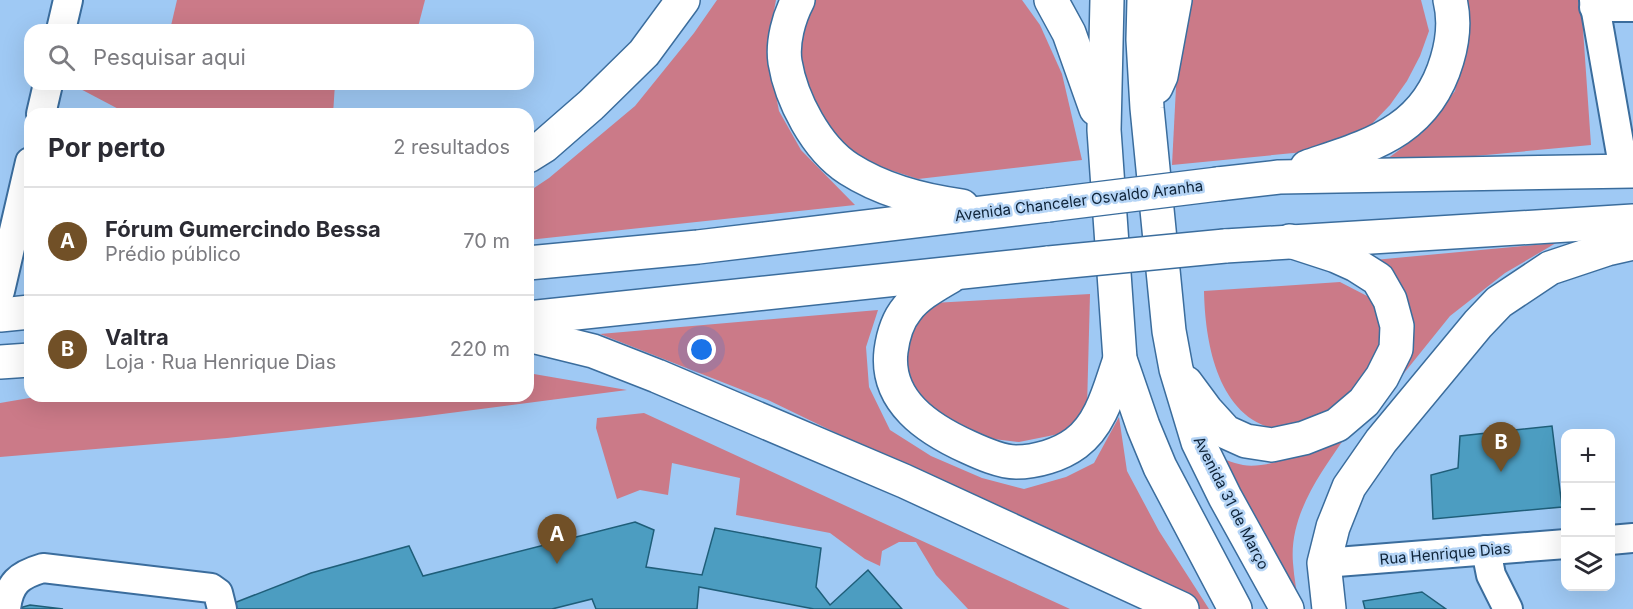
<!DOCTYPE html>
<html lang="pt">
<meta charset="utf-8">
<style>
body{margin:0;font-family:Inter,sans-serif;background:#f2f2f3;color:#2b2b33}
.controls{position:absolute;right:18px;bottom:18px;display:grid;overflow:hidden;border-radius:12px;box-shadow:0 6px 24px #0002}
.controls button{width:54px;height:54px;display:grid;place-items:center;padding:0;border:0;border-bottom:2px solid #e1e1e2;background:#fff;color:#2b2b33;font:30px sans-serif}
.you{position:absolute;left:702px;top:350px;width:21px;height:21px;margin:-15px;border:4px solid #fff;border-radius:50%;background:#1a73e8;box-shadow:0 0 0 9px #1a73e833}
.badge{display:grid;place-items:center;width:39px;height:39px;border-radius:50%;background:#715027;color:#fff;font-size:20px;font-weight:700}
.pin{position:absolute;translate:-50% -50px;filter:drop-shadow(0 2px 3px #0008)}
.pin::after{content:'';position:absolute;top:32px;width:21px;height:18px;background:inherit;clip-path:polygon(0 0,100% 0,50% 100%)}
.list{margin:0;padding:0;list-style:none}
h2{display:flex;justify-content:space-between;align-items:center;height:78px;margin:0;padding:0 24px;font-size:26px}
h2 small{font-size:20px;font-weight:400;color:#7c7c81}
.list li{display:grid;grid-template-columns:39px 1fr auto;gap:18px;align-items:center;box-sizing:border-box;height:108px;padding:0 24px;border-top:2px solid #e1e1e2}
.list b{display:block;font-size:22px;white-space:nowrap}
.list p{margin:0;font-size:20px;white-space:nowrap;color:#7c7c81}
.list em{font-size:20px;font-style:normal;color:#7c7c81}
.icon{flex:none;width:33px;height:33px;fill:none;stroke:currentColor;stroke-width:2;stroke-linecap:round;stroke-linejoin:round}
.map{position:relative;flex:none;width:1633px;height:609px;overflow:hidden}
.search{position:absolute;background:#fff;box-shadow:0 6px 24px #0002;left:24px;top:24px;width:510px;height:66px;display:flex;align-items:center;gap:15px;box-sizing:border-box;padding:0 21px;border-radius:18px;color:#7c7c81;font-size:22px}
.panel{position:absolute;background:#fff;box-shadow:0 6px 24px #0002;left:24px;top:108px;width:510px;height:294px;border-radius:18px}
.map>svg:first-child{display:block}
.green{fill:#cb7a88}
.building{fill:#4c9dc1;stroke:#1f5e79;stroke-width:1.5}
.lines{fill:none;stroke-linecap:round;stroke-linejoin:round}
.minor-casing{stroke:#3b6d9d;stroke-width:32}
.major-casing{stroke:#3b6d9d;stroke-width:36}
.minor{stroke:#fff;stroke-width:28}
.major{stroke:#fff;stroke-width:33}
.major-bridge-casing{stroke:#3b6d9d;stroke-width:36;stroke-linecap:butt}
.major-bridge{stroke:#fff;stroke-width:33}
.labels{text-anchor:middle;stroke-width:5;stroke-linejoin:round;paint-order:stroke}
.street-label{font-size:15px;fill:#0e2338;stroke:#b6d5f6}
</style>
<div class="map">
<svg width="1633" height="609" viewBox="0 0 1633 609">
<rect width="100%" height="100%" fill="#9fc9f4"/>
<g class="green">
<polygon points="177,0 425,0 418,27 413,30 170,30"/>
<polygon points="717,0 776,0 767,48 779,111 801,150 855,205 528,240 528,192 549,178 635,106 694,33"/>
<polygon points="802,0 1022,0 1040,25 1062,74 1082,160 918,179 862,161 826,133 805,99 796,17"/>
<polygon points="1190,0 1421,0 1429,31 1420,56 1407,81 1390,105 1366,130 1304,152 1172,165 1177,68"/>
<polygon points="1463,0 1581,0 1591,145 1379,165 1422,133 1455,91 1465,40"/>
<polygon points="71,84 335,84 333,114 128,114"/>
<polygon points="1556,243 1505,273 1450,316 1388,393 1374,260"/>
<path d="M1340 282 1369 297 1382 317 1390 346 1326 423C1314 424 1281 431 1271 428 1216 412 1205 339 1204 291Z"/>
<polygon points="1090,294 1087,407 1064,433 1019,442 969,436 919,409 899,343 933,303"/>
<polygon points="878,310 866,347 869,387 890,430 931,456 982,478 1024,489 1066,477 1094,463 1119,417 1127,471 1159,531 1209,609 1200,609 768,400 600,334"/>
<polygon points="528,373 627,390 419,417 227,438 0,457 0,403 41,396 528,396"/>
<polygon points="644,413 1070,609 968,609 936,575 916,542 899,542 882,551 880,566 865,559 830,533 736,515 740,478 672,463 668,495 640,490 617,499 596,428 597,418"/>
<path d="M1346 436C1320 474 1289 515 1293 563 1294 578 1297 594 1300 609L1211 454C1222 458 1232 463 1243 465 1269 470 1321 447 1346 436Z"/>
</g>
<g class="building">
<polygon points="1552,426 1562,507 1433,519 1431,475 1458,468 1460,436"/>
<polygon points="635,522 654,530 646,567 702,575 715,528 821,548 816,587 830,605 868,570 902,609 814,609 699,587 697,609 596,609 592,599 552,609 236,609 234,603 311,573 409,546 423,576"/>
<polygon points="1422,592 1446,609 1365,609 1363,601"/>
<polygon points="30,605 63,609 16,609"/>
</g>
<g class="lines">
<defs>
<g id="minor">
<polyline points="1594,0 1624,171"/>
<polyline points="1594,7 1633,7"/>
<polyline points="61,30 68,0"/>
<polyline points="41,114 48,84"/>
<polyline points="0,291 30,162"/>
<polyline points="1610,540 1633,538"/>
<polyline points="1486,550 1491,575 1508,609"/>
<polyline points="1324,563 1566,544"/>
<path d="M6 609C9 583 19 575 43 568L211 588 218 593 222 609"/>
</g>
<g id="major">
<path d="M798 0C789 17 782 42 785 62 791 99 816 148 849 169 882 190 924 201 962 206"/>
<polyline points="1051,0 1069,33 1096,109"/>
<polyline points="1107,0 1104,130 1120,359 1143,426 1160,467 1235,609"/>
<polyline points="1144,0 1143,40 1147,108 1169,331 1176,369 1198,442 1225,497 1287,609"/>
<polyline points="1156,87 1161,76 1175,0"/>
<polyline points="528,156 544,146 591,105 644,53 683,0"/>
<path d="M1307 167C1371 145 1426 132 1447 60 1453 40 1455 20 1450 0"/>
<polyline points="1218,184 1279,177 1633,171"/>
<polyline points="1225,246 1633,221"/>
<polyline points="528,263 698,247 1048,205"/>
<path d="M951 276C936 285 917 295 907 309 897 321 893 336 891 351 885 401 928 429 968 447 981 453 1001 462 1016 462 1036 462 1060 455 1076 443 1102 424 1110 387 1120 359"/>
<polyline points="0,315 30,312"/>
<polyline points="528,318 1049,263"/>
<polyline points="528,335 593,351 657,376 904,481 1182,609"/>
<polyline points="0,362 30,360"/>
<polyline points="1186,383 1206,410 1226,432 1246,441 1272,445 1304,438 1337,425 1364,402 1382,377 1396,349 1397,326 1390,300 1378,279 1356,265 1336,256 1290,241"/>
<polyline points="1329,609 1324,563 1333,527 1349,487 1381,441 1478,324 1499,302 1550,268 1607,249 1633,243"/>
</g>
</defs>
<use href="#minor" class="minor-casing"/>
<use href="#major" class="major-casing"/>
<use href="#minor" class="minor"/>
<use href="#major" class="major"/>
<defs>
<g id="major-bridge">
<polyline points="1048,205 1218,184"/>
<polyline points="1049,263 1225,246"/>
</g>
</defs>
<use href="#major-bridge" class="major-bridge-casing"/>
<use href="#major-bridge" class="major-bridge"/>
</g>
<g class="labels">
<g class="street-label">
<text transform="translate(1079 201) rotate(-7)" y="5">Avenida Chanceler Osvaldo Aranha</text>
<text transform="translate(1231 503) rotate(63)" y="5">Avenida 31 de Março</text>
<text transform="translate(1445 554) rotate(-5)" y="5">Rua Henrique Dias</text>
</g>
</g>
</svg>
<div class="controls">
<button>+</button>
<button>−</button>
<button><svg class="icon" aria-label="layers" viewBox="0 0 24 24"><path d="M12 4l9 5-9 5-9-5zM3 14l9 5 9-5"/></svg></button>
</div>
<div class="you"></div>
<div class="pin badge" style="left:557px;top:564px">A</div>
<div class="pin badge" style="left:1501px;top:472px">B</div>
<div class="search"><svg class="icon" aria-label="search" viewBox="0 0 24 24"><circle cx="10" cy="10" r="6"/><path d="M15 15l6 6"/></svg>Pesquisar aqui</div>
<section class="panel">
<h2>Por perto<small>2 resultados</small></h2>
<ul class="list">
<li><span class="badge">A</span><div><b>Fórum Gumercindo Bessa</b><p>Prédio público</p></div><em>70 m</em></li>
<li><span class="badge">B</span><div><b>Valtra</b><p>Loja · Rua Henrique Dias</p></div><em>220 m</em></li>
</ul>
</section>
</div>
